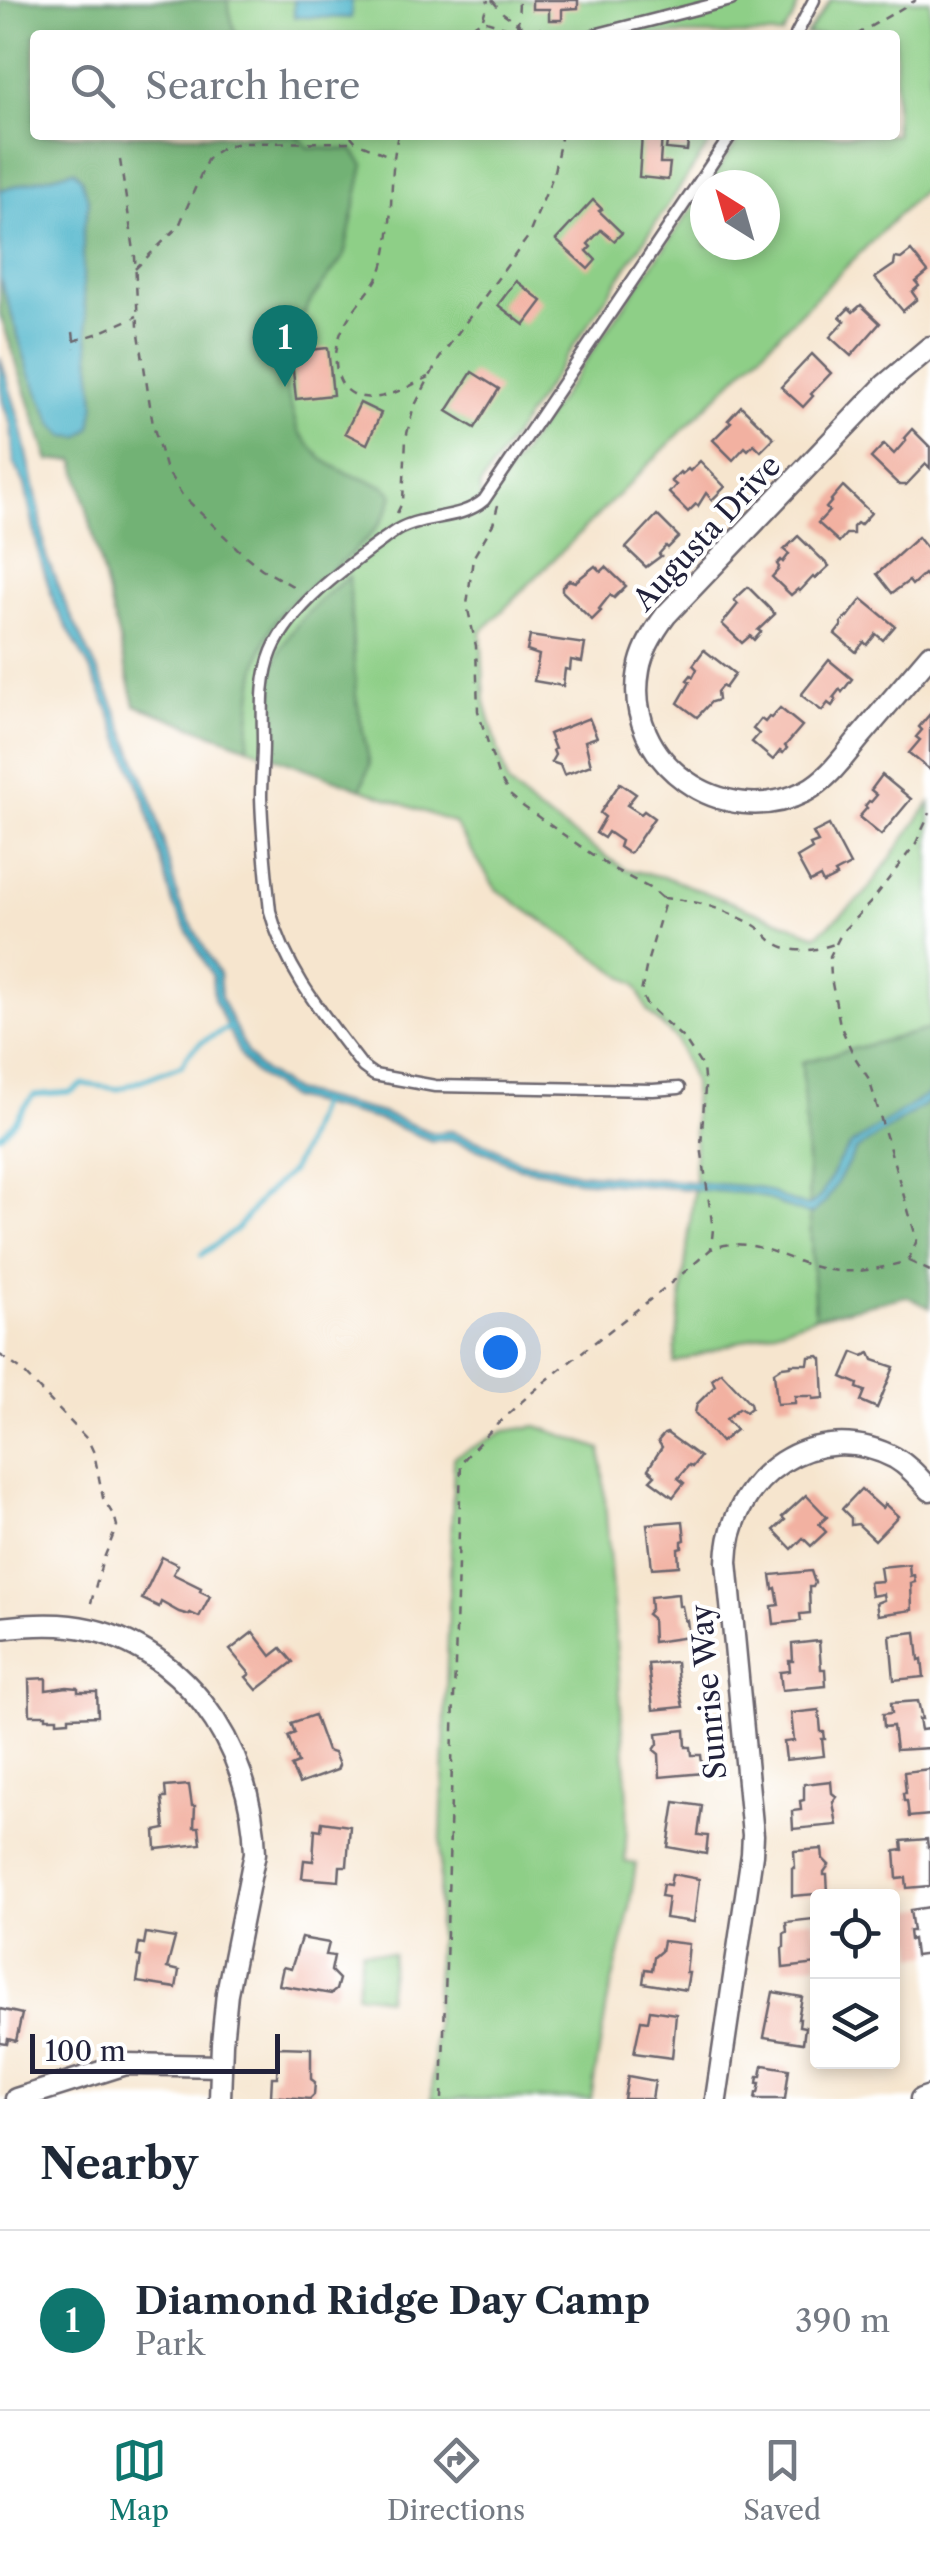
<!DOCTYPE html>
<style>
body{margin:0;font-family:"Libre Caslon Text",serif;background:#f6f6f7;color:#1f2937}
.controls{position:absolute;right:30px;bottom:30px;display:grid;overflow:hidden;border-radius:10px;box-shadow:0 5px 15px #0003}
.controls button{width:90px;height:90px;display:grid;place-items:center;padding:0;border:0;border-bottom:2px solid #e0e1e3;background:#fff;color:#1f2937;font:50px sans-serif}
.compass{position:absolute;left:690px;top:170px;width:90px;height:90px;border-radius:50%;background:#fff;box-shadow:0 5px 15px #0003;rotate:323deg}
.scale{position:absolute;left:30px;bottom:25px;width:250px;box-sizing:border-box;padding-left:10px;border:5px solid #22223b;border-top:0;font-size:28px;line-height:35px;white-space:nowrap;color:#22223b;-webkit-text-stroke:8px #fff;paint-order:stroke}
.you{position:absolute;left:500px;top:1352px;width:35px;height:35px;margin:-25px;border:8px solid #fff;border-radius:50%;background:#1a73e8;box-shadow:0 0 0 15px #1a73e833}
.badge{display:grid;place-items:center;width:65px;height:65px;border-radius:50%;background:#0f766e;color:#fff;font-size:32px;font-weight:700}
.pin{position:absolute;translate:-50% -82px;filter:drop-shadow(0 2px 5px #0008)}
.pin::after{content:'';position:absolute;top:52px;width:35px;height:30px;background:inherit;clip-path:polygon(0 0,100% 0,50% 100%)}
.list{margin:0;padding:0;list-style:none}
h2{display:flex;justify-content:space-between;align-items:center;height:130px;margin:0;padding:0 40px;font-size:42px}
h2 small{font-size:32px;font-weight:400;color:#747a83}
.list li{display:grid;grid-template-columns:65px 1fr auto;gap:30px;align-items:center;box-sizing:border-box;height:180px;padding:0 40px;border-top:2px solid #e0e1e3}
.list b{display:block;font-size:38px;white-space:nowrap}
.list p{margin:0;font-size:32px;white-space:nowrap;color:#747a83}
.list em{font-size:32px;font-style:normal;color:#747a83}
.icon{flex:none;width:55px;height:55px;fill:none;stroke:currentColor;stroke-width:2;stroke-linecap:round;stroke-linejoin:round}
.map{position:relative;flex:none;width:930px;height:2099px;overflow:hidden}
.search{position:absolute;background:#fff;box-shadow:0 5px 15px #0003;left:30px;right:30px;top:30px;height:110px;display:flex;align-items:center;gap:25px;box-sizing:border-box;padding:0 35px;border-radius:10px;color:#747a83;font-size:38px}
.sheet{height:310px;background:#fff}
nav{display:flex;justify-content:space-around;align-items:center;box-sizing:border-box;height:140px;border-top:2px solid #e0e1e3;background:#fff;font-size:28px;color:#747a83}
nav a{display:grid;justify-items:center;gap:5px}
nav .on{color:#0f766e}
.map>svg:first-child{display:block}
.green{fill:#8ecf87;stroke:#587861;stroke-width:2.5}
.forest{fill:#72b274;stroke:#4a6a58;stroke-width:2.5}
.water{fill:#4cb4ca;stroke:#376b82;stroke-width:2.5}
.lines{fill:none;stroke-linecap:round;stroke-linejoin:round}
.stream{stroke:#4cb4ca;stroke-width:5}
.building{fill:#f2b1a1}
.service-casing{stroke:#6c666e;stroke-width:15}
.minor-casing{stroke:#6c666e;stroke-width:25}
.path{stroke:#6c666e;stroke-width:2.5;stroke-dasharray:8 8;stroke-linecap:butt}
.service{stroke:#fff;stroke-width:10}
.minor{stroke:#fff;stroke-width:20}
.labels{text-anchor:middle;stroke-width:8;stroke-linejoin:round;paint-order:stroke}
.street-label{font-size:30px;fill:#22223b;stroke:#fff}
</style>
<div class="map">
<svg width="930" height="2099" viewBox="0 0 930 2099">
<rect width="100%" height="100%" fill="#fff"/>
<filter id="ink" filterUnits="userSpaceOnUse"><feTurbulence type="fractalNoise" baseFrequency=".01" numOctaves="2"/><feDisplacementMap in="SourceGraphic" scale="20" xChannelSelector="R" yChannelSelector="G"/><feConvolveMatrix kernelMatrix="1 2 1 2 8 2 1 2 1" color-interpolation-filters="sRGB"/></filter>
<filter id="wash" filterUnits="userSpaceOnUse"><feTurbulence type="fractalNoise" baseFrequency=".0048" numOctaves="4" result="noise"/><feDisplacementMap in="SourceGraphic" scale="40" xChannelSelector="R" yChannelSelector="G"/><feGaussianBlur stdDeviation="2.25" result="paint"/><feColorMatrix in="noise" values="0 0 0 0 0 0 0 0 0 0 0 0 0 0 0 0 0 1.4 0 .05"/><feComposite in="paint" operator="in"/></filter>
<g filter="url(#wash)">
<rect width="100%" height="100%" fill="#f6e5ce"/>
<g class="green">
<polygon points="0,0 800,0 792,20 782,35 35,35 35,135 715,135 480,486 480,513 705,189 705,245 765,245 765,185 707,185 742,135 895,135 895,35 806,35 831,0 930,0 930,183 481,632 485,703 508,784 535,809 625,869 668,878 817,935 864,895 930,803 930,1029 802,1062 815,1317 674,1363 695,1180 693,1081 676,1039 648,1012 636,985 496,889 454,823 135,705 75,460 49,461 0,314"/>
<polygon points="537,1426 601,1449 628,1798 625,1862 636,1864 626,1926 607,2004 591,2099 432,2099 454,1457 505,1431"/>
<polygon points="362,1950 393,1954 387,1998 356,1994"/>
</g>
<g class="forest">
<path d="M0 0H227L234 29 239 35H35V135H296L309 148 353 150 364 165 344 256 312 299 287 344 283 378 298 431 322 459 344 472 384 486 393 494C387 533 333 567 305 591 297 597 287 603 281 612 252 651 252 700 248 747L135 705 75 460 49 461 0 314V277L30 374 54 425 95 403 83 290V231L89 202 74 170 0 190Z"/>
<path d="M349 576 356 696 370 765 361 789 269 755C269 731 266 705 270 682 279 634 313 605 349 576Z"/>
<polygon points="930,1029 930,1308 906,1296 815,1317 802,1062"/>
</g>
<g class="water">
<polygon points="294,0 352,0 351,18 294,17"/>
<polygon points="74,170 81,178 89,202 83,231 83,290 95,403 91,428 80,437 65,436 54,425 30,374 0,277 0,190"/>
<path d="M0 357 20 421 40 513 46 556 65 603 113 703 152 799 179 902 219 974 221 998 247 1053 258 1067 293 1091 382 1113 433 1133 451 1131 487 1144 522 1162 547 1165 578 1173 755 1187C774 1191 790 1205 809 1206L821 1196 838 1163 851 1145 930 1093V1101L856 1150 826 1201 812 1214C790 1212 774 1199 753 1194L577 1180 546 1172 520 1168 484 1151 450 1139 432 1141 380 1120 290 1098 253 1072 241 1057 214 999 212 976 173 904 145 801 107 706 89 667 55 606 40 558 25 485 14 463 11 425 3 403 0 378Z"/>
</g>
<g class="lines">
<g class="stream">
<path d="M0 1135C16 1125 21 1108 34 1095L71 1092 83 1084 119 1089 182 1065C191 1044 212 1037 230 1027"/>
<polyline points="201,1255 237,1229 263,1196 291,1171 303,1147 318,1104"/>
</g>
</g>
<g id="blocks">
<g class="building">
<polygon points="532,0 578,0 578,8 562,9 562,20 549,20 549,9 532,9"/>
<polygon points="642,135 662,135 660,163 670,163 668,180 639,177"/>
<polygon points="668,135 689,135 687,151 666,149"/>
<polygon points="593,200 602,209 599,211 622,233 614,241 601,230 588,244 591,247 587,251 596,260 588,269 556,240"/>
<polygon points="911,251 928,272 916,282 919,286 912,292 917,299 903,311 875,278 894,265 895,258 901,259"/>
<polygon points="516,281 542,301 524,325 498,305"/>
<polygon points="861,305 880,323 851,356 830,337 845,321 840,317 849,308 853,312"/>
<polygon points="328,348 333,395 296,399 291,352"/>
<polygon points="812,354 831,373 811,394 813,396 803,407 781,387"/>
<polygon points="472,372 499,389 475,428 447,411"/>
<polygon points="360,403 381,413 367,444 345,433"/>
<polygon points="741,406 774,438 761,451 754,444 748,450 745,447 733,460 713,440 731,422 728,420"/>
<polygon points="912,429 930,447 930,468 926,464 906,485 899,485 871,458 884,444 894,454 906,440 904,438"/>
<polygon points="700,461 725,487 712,500 706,493 698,506 696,504 688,512 669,493 676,485 671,481 680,472 682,474 688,469 690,471"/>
<polygon points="843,486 871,513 860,525 857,523 853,527 853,534 846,534 839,542 818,523 829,511 826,508 832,501 831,500"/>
<polygon points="657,515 679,537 668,548 666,546 659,554 661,556 646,567 626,548"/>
<polygon points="798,536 829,566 815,579 813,577 800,591 798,589 791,595 772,577 778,570 779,567 777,564 781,560 783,562 789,554 784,550"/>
<polygon points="918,537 930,552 930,581 924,574 912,585 909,581 892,593 877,574"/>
<polygon points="595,566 601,572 606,567 626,586 614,598 610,595 599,609 601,611 592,620 562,591 562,587 569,580 575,582"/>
<polygon points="748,587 775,614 758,630 761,632 754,640 750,636 742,643 722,624 738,604 734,600"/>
<polygon points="862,599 895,626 883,640 876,634 867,645 864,642 856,652 835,634 842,625 841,623 847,616 848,617"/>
<polygon points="530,636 585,644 582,662 571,660 570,670 565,669 563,686 534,681 539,655 527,651"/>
<polygon points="704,650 735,674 725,688 722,686 717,692 718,700 711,702 697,717 678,703 688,686 690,682 687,680 691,675 693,677 697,669 693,665"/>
<polygon points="829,660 852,679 842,692 840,689 833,698 836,700 832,706 828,703 822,711 801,695"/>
<polygon points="780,708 802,726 785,746 787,748 783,753 780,751 773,760 752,742 759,734 753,729 761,719 765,722 769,717 771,718"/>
<polygon points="930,714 930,770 909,753 920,740 916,737 922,730 919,727"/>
<polygon points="589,718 597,737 585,741 591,765 564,775 560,765 551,762 555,755 553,750 555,749 549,734"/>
<polygon points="882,775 911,799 881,835 859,817 867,808 865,806 869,801 871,802 877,795 871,790"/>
<polygon points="620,783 636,794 627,805 641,814 644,811 654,818 631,852 628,853 619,847 621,841 608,832 604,838 596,833 605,817 600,813"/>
<polygon points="829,825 850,865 835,873 837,876 823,883 820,877 810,882 797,858 812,849 810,845 818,842 813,833"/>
<polygon points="853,1352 863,1356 870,1353 873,1360 894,1367 877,1408 861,1401 865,1391 857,1388 858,1384 842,1377"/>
<polygon points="819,1356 822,1359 824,1398 813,1399 813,1396 795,1396 795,1403 777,1404 774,1372 782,1367 791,1366 791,1364 808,1364 809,1357"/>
<polygon points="721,1372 750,1403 751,1408 746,1412 739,1408 726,1419 736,1430 721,1442 695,1413 697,1404 715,1386 712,1379"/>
<polygon points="667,1433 700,1457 692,1467 689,1465 678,1478 684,1483 673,1497 650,1480 655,1475 648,1469 662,1447 658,1441 664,1434"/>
<polygon points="861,1489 882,1508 885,1504 898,1516 875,1540 858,1524 851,1525 851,1518 842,1509"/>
<polygon points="806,1495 827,1517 819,1524 826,1532 811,1546 803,1538 792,1549 774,1530 785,1520 782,1517"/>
<polygon points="683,1521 685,1540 682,1541 682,1548 678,1549 679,1566 652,1568 647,1524"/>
<polygon points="162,1557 178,1565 173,1574 201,1588 200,1591 210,1596 199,1617 190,1613 189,1615 179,1612 161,1602 159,1607 142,1599"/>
<polygon points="909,1564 910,1576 914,1575 915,1582 911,1583 912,1610 878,1615 876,1603 884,1600 883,1594 871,1596 869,1582 882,1581 880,1567"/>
<polygon points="811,1571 815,1583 813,1587 809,1587 810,1613 800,1614 801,1621 774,1624 772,1606 779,1605 776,1588 773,1589 771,1575"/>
<polygon points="678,1594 679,1606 682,1606 685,1621 687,1620 689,1637 653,1642 652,1618 647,1614 651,1609 650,1597"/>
<polygon points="253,1632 271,1656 281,1648 293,1662 257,1690 246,1677 250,1674 230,1650"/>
<polygon points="916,1632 919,1660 922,1659 924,1677 894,1680 890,1635"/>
<polygon points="819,1641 821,1669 825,1669 826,1686 782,1690 780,1672 790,1671 789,1661 793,1661 792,1644"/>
<polygon points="676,1662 678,1682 683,1707 653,1710 648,1664"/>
<polygon points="46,1678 46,1690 67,1687 78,1688 78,1692 97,1692 98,1716 69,1717 69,1721 57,1722 57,1718 46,1718 46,1715 30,1715 29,1679"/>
<polygon points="918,1701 922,1719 919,1719 921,1730 929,1729 930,1748 896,1750 893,1726 884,1727 883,1714 892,1713 891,1703"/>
<polygon points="819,1710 821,1732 824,1732 825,1739 822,1739 824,1756 786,1760 784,1742 794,1741 791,1713"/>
<polygon points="314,1715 327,1751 334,1753 339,1765 337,1770 299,1784 291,1766 298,1763 288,1736 295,1733 291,1723"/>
<polygon points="685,1730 686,1747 691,1747 692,1755 701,1755 703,1773 660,1777 659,1754 654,1750 658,1744 657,1733"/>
<polygon points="930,1769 930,1815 909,1817 907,1801 904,1801 903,1793 906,1793 904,1772"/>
<polygon points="831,1781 832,1793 837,1797 833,1802 837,1825 793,1829 792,1811 801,1810 800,1801 804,1800 804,1784"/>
<polygon points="189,1785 192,1806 195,1806 194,1827 199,1827 201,1844 156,1849 155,1831 165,1829 162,1798 166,1798 165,1787"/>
<polygon points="675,1802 702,1806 698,1835 708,1836 706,1854 668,1847"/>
<polygon points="322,1822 350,1826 347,1866 340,1866 339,1881 302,1878 304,1860 313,1861 315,1829 321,1830"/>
<polygon points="927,1839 928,1847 930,1847 930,1886 907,1888 906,1878 897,1879 895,1851 903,1850 902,1841"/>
<polygon points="822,1849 823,1859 829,1865 824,1872 824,1875 827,1875 828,1893 792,1896 792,1868 795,1868 794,1851"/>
<polygon points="672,1874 699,1879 694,1922 665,1918 668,1897 661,1896 663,1884 670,1885"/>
<polygon points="930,1907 930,1954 915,1956 913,1939 910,1940 909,1931 913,1931 910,1910"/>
<polygon points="813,1919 815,1931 818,1934 818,1964 783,1968 782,1948 784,1947 784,1933 787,1932 786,1922"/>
<polygon points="146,1933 175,1938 167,1968 179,1971 176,1988 137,1982 141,1957 137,1956 139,1943 144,1944"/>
<polygon points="301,1938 329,1943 326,1955 334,1956 331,1971 339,1979 336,1990 331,1994 279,1985 283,1967 291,1969"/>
<polygon points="663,1941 689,1944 686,1973 689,1973 686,1990 643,1983 645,1969 652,1970 654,1957 661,1951"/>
<polygon points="773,1992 802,1997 798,2019 800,2019 799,2026 805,2027 803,2043 764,2037"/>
<polygon points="0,2009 22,2014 16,2041 8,2039 7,2044 0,2043"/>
<polygon points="650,2010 676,2014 672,2058 634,2053 641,2020 648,2021"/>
<polygon points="278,2047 311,2048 311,2079 315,2082 314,2095 310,2099 271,2096 272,2077 277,2077"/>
<polygon points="763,2065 789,2069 785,2099 755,2099 756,2093 758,2093 760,2083 757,2083 758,2076 761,2076"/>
<polygon points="628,2076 655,2081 652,2099 624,2099"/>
</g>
</g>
</g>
<g filter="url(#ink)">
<use href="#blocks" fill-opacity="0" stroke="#6c666e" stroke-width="2.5"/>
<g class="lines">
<defs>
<g id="service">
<polyline points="537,35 539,35"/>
<polyline points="594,35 731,0"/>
<polyline points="796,35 814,0"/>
<path d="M679 1088 653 1090 435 1086 374 1075 363 1067C326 1018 286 972 270 911 266 873 262 835 261 796 261 779 263 761 263 743 263 713 260 680 272 651 292 604 350 564 391 534 419 513 459 522 484 500L731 135"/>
</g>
<g id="minor">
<path d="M930 347 885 385 666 615C654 631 642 650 639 670 622 762 724 833 806 791 829 779 844 756 860 737 883 710 907 682 930 655"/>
<path d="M0 1628C24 1625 46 1623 70 1626 182 1639 253 1747 255 1853L227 1993 222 2043 220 2099"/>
<polyline points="16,2099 126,2064 220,2066"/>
<path d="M716 2099 752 1854 753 1835 727 1562C729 1476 816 1416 895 1458 909 1466 919 1478 930 1490"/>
<polyline points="921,2099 930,2096"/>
</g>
</defs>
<use href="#service" class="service-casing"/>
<use href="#minor" class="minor-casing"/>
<g class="path">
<polyline points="492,0 503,13 527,30"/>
<polyline points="483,18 488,0"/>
<polyline points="458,35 483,20 508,28 518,25 519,0"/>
<polyline points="856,35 916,0"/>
<polyline points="350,135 356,142 392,157"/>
<path d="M398 135C388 177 395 223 383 265 377 287 357 302 346 322 328 354 331 404 379 397 397 394 413 384 429 377"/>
<polyline points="120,160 135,257 138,327 153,425 165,467 182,495 243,554 262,569 298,589"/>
<path d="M135 269 179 226 207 160C217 149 226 146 240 143L356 142"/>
<polyline points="73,332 75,348"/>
<polyline points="74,341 99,333 137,316"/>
<polyline points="498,505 493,524 473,558 467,605 476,646 478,711 498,775 510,795 524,807 610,867 653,890 662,898 664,905 647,963 641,993 646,1004 684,1039 703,1068 705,1088 701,1146 713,1229 711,1249"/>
<polyline points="397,513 403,501 406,438 413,409 439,359 528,237 553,176 561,138"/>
<path d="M662 898C695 900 725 909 754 925 761 929 766 936 772 941 793 955 813 951 834 944"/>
<polyline points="909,1261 930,1271"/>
<polyline points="0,1355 20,1369 88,1440 94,1453 103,1498 115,1518 117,1526 102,1563 89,1610"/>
<path d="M442 2099 461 1463C532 1379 630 1322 711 1249 753 1232 789 1265 831 1270 857 1274 882 1268 908 1261L917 1240 869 1079 854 1056 840 1025 831 978 830 956 842 932 872 901 916 843 930 813"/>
</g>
<use href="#service" class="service"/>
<use href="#minor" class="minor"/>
</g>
</g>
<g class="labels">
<g class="street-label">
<text transform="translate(707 533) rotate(-47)" y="10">Augusta Drive</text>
<text transform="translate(709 1692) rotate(-95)" y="10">Sunrise Way</text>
</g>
</g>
</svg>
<div class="controls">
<button><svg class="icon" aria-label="locate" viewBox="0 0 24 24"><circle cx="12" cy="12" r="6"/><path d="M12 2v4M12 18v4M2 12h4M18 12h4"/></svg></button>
<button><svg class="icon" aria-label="layers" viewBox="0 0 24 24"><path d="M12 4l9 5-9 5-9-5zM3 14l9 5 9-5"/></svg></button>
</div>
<svg class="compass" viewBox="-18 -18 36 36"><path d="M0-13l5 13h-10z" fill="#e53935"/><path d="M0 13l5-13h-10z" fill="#747a83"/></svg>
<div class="scale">100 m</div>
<div class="you"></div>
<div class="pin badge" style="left:285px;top:387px">1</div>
<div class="search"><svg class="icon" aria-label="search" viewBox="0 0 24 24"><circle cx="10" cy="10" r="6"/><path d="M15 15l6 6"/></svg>Search here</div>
</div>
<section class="sheet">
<h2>Nearby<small></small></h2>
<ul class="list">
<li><span class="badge">1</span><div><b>Diamond Ridge Day Camp</b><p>Park</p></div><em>390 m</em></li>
</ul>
</section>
<nav>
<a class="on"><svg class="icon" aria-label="map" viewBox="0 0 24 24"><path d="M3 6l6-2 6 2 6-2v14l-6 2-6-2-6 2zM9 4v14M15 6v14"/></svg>Map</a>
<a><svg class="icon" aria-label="directions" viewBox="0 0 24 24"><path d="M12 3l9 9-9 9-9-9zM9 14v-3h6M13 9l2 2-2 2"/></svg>Directions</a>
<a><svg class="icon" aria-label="saved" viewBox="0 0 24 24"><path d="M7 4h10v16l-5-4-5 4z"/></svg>Saved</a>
</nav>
